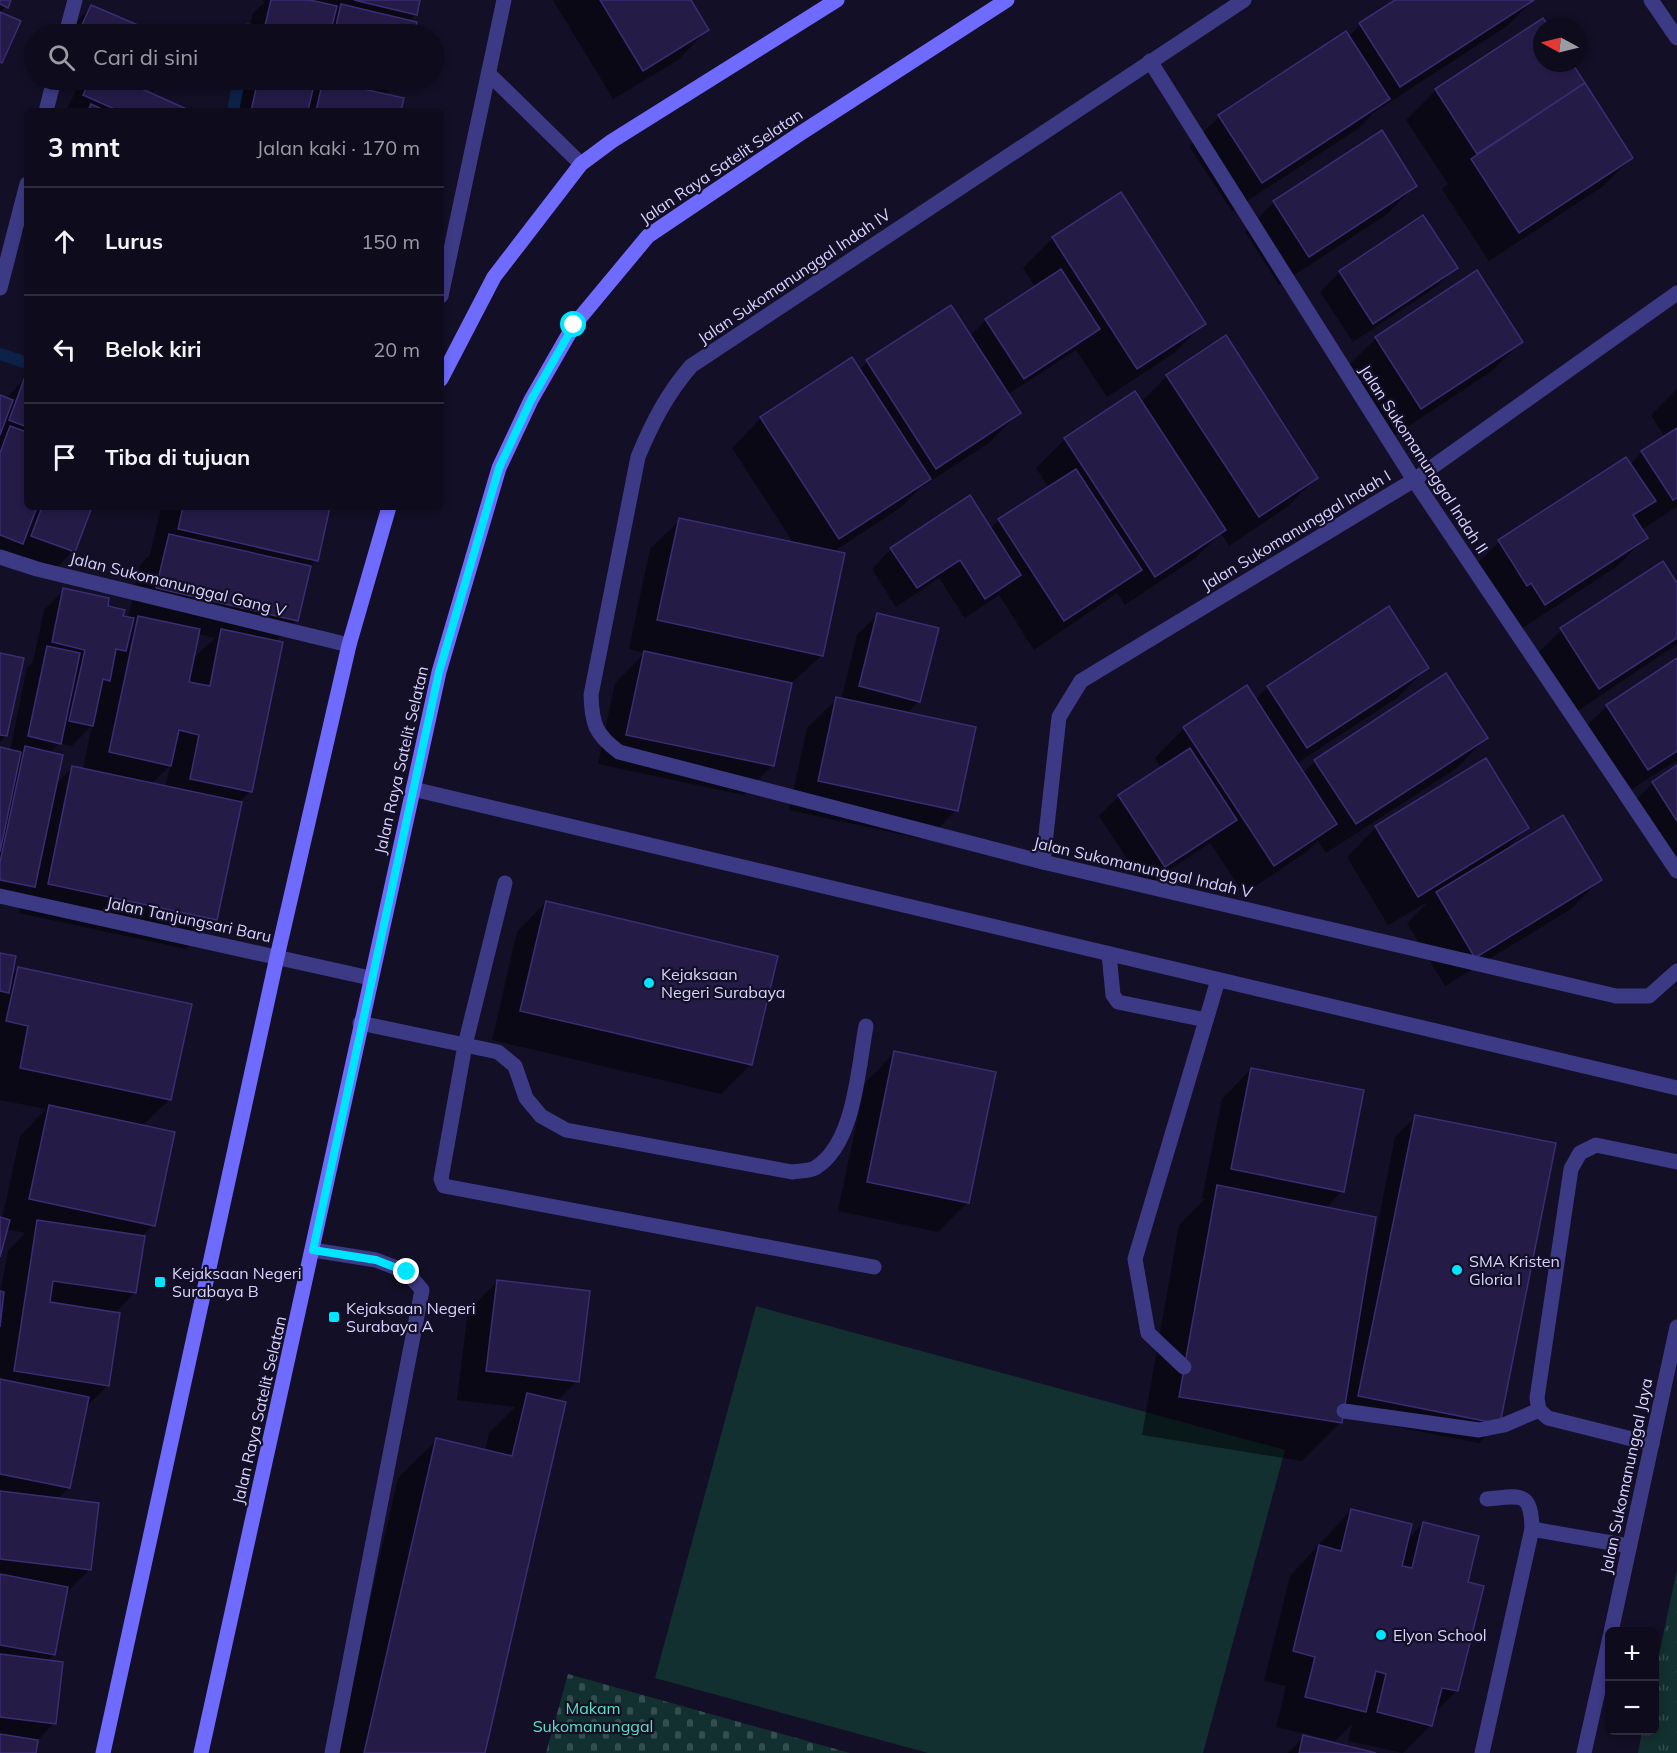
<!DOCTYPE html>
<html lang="id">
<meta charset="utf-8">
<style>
body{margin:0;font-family:Mulish,sans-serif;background:#1c1929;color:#f1f3f6}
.controls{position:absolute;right:18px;bottom:18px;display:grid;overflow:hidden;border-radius:9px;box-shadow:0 3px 9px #0003}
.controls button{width:54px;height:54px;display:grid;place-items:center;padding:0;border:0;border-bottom:2px solid #2e2b3b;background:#0e0b1c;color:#f1f3f6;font:30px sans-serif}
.compass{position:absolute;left:1533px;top:18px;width:54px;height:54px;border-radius:50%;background:#0e0b1c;box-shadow:0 3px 9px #0003;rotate:277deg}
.stop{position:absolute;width:18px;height:18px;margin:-14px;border:4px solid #00e5ff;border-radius:50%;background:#fff}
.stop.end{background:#00e5ff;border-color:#fff;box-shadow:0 2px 6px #0008}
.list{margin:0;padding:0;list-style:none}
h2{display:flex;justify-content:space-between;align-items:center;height:78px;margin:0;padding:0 24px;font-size:26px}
h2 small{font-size:20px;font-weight:400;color:#9b9ba3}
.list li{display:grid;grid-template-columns:39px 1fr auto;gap:18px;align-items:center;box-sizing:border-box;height:108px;padding:0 24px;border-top:2px solid #2e2b3b}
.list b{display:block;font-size:22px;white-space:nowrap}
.list em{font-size:20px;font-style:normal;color:#9b9ba3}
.icon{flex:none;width:33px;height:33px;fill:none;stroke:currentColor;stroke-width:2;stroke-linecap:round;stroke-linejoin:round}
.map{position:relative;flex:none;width:1677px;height:1753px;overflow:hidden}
.search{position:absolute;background:#0e0b1c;box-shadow:0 3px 9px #0003;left:24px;top:24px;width:420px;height:66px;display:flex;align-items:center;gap:15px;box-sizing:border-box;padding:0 21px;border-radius:33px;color:#9b9ba3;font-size:22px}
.panel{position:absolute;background:#0e0b1c;box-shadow:0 3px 9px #0003;left:24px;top:108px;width:420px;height:402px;border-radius:9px}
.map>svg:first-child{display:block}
.grass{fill:url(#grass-tufts)}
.cemetery{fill:url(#cemetery-stones)}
.pitch{fill:#12302f}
.shadow{fill:#0007;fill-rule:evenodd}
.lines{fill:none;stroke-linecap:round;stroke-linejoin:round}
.stream{stroke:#0c2248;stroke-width:12}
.building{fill:#241b47;stroke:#3b2d73;stroke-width:1.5}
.service{stroke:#3d3a85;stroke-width:15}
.minor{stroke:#3d3a85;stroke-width:15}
.tertiary{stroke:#3d3a85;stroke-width:15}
.secondary{stroke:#6f6bff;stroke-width:15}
.route{stroke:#00e5ff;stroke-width:8}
.poi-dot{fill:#00e5ff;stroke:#130f26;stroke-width:2}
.labels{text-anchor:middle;stroke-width:4.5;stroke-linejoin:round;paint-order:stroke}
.street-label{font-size:16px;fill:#d9d4ff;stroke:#130f26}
.poi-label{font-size:16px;fill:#d9d4ff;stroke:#130f26;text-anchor:start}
.park-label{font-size:16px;fill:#5fe0c0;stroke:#130f26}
</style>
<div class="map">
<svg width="1677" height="1753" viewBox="0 0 1677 1753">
<defs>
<pattern id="grass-tufts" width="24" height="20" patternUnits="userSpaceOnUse" patternTransform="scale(1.5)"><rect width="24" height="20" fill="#12302f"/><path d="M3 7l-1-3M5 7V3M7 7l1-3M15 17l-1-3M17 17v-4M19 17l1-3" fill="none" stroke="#344d4e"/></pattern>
<pattern id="cemetery-stones" width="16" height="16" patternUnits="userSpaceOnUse" patternTransform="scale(1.5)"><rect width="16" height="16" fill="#12302f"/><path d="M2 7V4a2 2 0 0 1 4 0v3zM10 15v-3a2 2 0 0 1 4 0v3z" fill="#344d4e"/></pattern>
</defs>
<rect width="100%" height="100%" fill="#130f26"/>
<polygon class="grass" points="1677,1569 1677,1753 1638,1753 1642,1731 1654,1730 1655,1674"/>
<polygon class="cemetery" points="568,1674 850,1753 546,1753"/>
<polygon class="pitch" points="756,1306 1285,1450 1203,1753 928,1753 655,1678"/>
<g class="shadow">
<polygon points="0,0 10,0 0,13"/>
<polygon points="263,0 419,0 416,14 408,22 415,23 412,34 248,34 253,13 264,3"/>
<polygon points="553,0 689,0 707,30 678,60 613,99"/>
<polygon points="1398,0 1533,0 1507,26 1373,113 1359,128 1232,211 1189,146 1219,117 1346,33 1348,37 1360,25"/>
<polygon points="91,7 155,34 68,34 71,27"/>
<polygon points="1543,20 1547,27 1542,27 1542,63 1570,63 1632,158 1602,187 1489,261 1442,189 1448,184 1406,120 1436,90"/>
<polygon points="81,80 164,80 153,91 142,86 140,90 187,111 66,111"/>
<path d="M247 80H400L385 95 399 111H236L242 85ZM313 82 321 84 311 94Z"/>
<polygon points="1415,186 1386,215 1279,285 1245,232 1274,202"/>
<polygon points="27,187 27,234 10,227"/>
<polygon points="1120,194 1204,323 1174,353 1107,397 1076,350 1007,395 1019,413 989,443 920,488 900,508 833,552 822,655 790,684 772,766 743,795 598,764 615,683 645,653 629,649 650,549 680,520 794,544 732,448 761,418 859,370 867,362 969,337 986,320 1036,288 1023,268 1053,238"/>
<polygon points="1456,268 1436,287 1353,342 1320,292 1340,272"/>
<polygon points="1476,272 1521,342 1492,371 1391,438 1346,368 1375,339"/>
<polygon points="27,376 27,507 90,507 73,551 53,571 0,563 0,396 6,398"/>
<polygon points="1167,376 1316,478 1287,507 1229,546 1221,533 1194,559 1125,605 1117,593 1034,650 999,595 965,618 939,578 896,607 872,569 891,549 990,529 999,520 1049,488 1036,468 1065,439 1141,402"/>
<polygon points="1677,389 1677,507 1641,530 1646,537 1616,567 1515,633 1470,571 1499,542 1630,465 1642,452 1665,437 1651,415"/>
<path d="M161 507H329L317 560 309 567 297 620 275 642 250 791 239 803 215 920 186 949 19 913 23 898 0 904V748L10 751 27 668 33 662 44 610 64 590 128 618 140 565 150 555ZM198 634 215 638 192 660ZM92 725 83 769 73 767 55 785 49 753 60 743 72 746ZM170 766 165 787 151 784Z"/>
<polygon points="1677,586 1677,644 1569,717 1532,659 1561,630"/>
<polygon points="1388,608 1427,668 1398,697 1296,764 1302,774 1315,761 1486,738 1457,768 1326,853 1318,841 1305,853 1244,894 1210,843 1145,886 1099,816 1119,796 1162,769 1155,758 1184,728 1255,700 1268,687"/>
<polygon points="877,615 919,701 906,714 956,810 927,840 789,810 807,728 837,699 841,700 857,635"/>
<polygon points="0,655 6,736 0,742"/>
<polygon points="1677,658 1677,760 1618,798 1577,735 1607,706"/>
<polygon points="1677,767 1677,871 1633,803 1653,783"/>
<polygon points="1376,827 1527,828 1504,851 1600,880 1571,909 1445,986 1407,923 1428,902 1388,925 1347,857"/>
<polygon points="546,902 751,1064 721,1094 492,1040 517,932"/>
<polygon points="0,954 11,976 19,968 190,1005 169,1100 142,1126 153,1225 141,1237 135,1292 114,1314 108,1385 85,1408 69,1488 57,1500 90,1569 65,1594 54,1655 47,1661 54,1723 37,1741 35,1753 0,1753 0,1293 8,1251 25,1233 6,1229 0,1252 0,1219 2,1219 20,1136 46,1109 0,1100"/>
<polygon points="894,1053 968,1202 938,1232 838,1211 865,1083"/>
<polygon points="1251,1069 1342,1191 1326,1208 1366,1268 1369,1268 1395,1137 1415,1117 1499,1423 1479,1443 1342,1416 1341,1422 1302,1461 1142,1435 1179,1225 1205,1199 1202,1198 1222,1099"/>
<polygon points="498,1281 577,1381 557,1401 484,1753 335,1753 398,1478 437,1440 485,1451 489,1433 515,1407 457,1400 468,1311"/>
<polygon points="1351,1510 1407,1540 1423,1523 1457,1691 1434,1713 1431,1725 1403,1753 1348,1741 1352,1724 1335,1741 1276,1727 1286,1686 1264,1681 1290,1576"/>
<polygon points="1304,1737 1370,1753 1288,1753"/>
</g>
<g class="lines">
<g class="stream">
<polyline points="247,34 248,29"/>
<polyline points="233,111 239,80"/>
<polyline points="0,354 27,363"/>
</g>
</g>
<g class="building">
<polygon points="0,0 11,0 8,8 0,4"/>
<polygon points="271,0 310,0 337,6 330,34 263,34"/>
<polygon points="354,0 420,0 417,15"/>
<polygon points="600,0 691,0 709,30 643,71"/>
<polygon points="1395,0 1534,0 1400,87 1359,23"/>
<polygon points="341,4 417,22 414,34 334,34"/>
<polygon points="91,5 159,34 88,34 79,31"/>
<polygon points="0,12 21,21 2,63 0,62"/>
<polygon points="1543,18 1549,27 1542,27 1542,63 1572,63 1585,83 1477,154 1435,89"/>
<polygon points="1346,31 1390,99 1262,183 1218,115"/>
<polygon points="90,80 146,80 142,89 191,111 119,111 83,95"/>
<polygon points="258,80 315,80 308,111 251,111"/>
<polygon points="323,80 404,98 401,111 316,111"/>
<polygon points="1585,83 1633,158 1519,233 1471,159"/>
<polygon points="91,104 106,111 88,111"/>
<polygon points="1382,130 1417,186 1309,257 1273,201"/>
<polygon points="1121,192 1206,324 1137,369 1052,237"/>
<polygon points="1423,215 1458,268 1373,324 1339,271"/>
<polygon points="1061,269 1100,329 1024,379 985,319"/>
<polygon points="1477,270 1523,342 1421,409 1375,337"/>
<polygon points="951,305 1021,413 936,469 866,360"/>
<polygon points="1226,335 1318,478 1259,517 1166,375"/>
<polygon points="852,357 931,479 839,539 760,417"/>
<polygon points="26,374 27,374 27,427 9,420"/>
<polygon points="1135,391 1226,530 1155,577 1064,438"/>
<polygon points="0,395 13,400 0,435"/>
<polygon points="10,426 27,432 27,507 37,507 23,544 0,535 0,453"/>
<polygon points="1677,428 1677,498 1673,500 1641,451"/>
<polygon points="1626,457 1656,501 1633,515 1648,538 1545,605 1531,583 1527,586 1498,540"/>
<polygon points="1076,469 1142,570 1064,621 998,519"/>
<polygon points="970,495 1021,575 985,599 960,560 917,588 890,548"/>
<polygon points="42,507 92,507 75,552 31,536"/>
<polygon points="183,507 330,507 318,561 178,529"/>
<polygon points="679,518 845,553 823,656 657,620"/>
<polygon points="169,534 311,566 298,621 156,588"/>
<polygon points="1663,561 1677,583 1677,638 1599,689 1560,628"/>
<polygon points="63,588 109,598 108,606 125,610 123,616 134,618 126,651 116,649 110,681 103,679 93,726 69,721 85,650 52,642"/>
<polygon points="1389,606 1429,668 1307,748 1267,686"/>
<polygon points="877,613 939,628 920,702 859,686"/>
<polygon points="138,616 200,629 189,682 210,686 221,629 283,642 252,792 190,779 199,735 179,730 171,766 109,752"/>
<polygon points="47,646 80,653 61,744 28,736"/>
<polygon points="644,651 792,683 774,766 626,735"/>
<polygon points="0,653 24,658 7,736 0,735"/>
<polygon points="1677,658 1677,751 1648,770 1606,705"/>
<polygon points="1446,673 1488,738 1356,824 1314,760"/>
<polygon points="1247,685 1337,824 1274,866 1183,727"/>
<polygon points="836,697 976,727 958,811 818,781"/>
<polygon points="25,746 63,755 35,887 0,880 0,862"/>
<polygon points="0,747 21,752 0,852"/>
<polygon points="1190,748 1237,820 1165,867 1118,795"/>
<polygon points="1486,758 1529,828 1418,897 1375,826"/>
<polygon points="1677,765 1677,821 1652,782"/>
<polygon points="72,766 242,802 217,920 48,884"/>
<polygon points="1563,815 1602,880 1475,958 1436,892"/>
<polygon points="546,901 778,956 752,1065 520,1011"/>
<polygon points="0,953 16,956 9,993 0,991"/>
<polygon points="18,967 192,1004 171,1100 20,1068 28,1026 6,1021"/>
<polygon points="894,1051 996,1072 969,1203 867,1182"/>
<polygon points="1251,1068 1364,1090 1344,1192 1231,1169"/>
<polygon points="49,1105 175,1132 155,1226 29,1199"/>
<polygon points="1415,1115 1556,1143 1500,1424 1358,1396"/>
<polygon points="1217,1185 1376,1217 1342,1423 1179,1397"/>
<polygon points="0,1217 10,1220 0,1257"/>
<polygon points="37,1220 145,1236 136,1293 53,1281 50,1302 120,1313 109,1386 14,1371"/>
<polygon points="497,1280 590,1291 579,1382 486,1371"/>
<polygon points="0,1291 4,1292 0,1327"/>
<polygon points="0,1379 89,1397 70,1488 0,1474"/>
<polygon points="527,1393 566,1402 485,1753 364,1753 436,1438 512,1456"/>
<polygon points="0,1491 99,1503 91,1570 0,1559"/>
<polygon points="1351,1509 1412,1524 1402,1566 1412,1568 1423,1522 1479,1536 1468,1582 1484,1586 1458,1691 1442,1688 1432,1726 1377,1712 1386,1674 1376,1671 1366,1712 1305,1697 1315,1657 1293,1651 1319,1545 1341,1551"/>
<polygon points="0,1574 68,1587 55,1655 0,1645"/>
<polygon points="0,1654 63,1662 56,1724 0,1717"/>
<polygon points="0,1734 38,1740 36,1753 0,1753"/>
<polygon points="1303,1735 1376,1753 1299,1753"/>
</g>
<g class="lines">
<g class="service">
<path d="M505 883 465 1045 498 1052 515 1066 526 1098 541 1116 566 1130 792 1172C799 1171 809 1171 815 1168 855 1144 858 1068 866 1026"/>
<polyline points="1109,954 1113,995 1118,1002 1206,1020"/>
<polyline points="360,1023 465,1045 441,1179 444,1186 874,1267"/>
<polyline points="313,1250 376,1260 407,1272 422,1290 332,1753"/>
<polyline points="1184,1367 1148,1333 1135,1259 1218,980"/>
<polyline points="1344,1411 1479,1430 1504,1425 1539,1410"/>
<polyline points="1652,1444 1548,1418 1539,1410 1537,1398 1571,1169 1580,1153 1596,1145 1677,1162"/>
<path d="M1487 1499C1520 1496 1531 1490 1532 1529"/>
<polyline points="1482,1753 1532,1529 1629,1546"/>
</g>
<g class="minor">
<path d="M1244 0 691 366C667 394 652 423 638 457L591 695C592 724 595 734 619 752L1043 862 1616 996H1649L1677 971"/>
<polyline points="1651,0 1677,38"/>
<polyline points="66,34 75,0"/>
<polyline points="1150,61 1414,480 1677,871"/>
<polyline points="490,75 581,164"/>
<polyline points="46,111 54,80"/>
<polyline points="0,288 27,184"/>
<polyline points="441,296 504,0"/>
<polyline points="0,557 37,569 349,645"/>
<polyline points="413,789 1677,1088"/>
<polyline points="1043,862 1059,717 1081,681 1414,480 1677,293"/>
<polyline points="0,896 370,978"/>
</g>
<g class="tertiary">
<polyline points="1611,1632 1677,1327"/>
<polyline points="1584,1753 1610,1637"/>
</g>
<g class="secondary">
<polyline points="441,379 494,277 581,164 612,141 837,0"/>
<polyline points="103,1753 277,957 349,645 389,507"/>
<polyline points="201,1753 439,672 499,468 531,400 574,325 648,236 801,133 1007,0"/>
</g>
</g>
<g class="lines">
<polyline class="route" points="407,1272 376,1260 313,1250 439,672 499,468 531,400 574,325"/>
</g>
<g class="poi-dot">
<circle cx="649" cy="983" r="6"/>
<circle cx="1457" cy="1270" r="6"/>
<rect x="154" y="1276" width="12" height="12" rx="3"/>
<rect x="328" y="1311" width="12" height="12" rx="3"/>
<circle cx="1381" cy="1635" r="6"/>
</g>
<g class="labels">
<g class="street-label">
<text transform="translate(721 166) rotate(-34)" y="6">Jalan Raya Satelit Selatan</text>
<text transform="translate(794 276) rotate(-34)" y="6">Jalan Sukomanunggal Indah IV</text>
<text transform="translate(1424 459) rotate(57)" y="6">Jalan Sukomanunggal Indah II</text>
<text transform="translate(1296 530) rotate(-31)" y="6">Jalan Sukomanunggal Indah I</text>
<text transform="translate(178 584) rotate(14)" y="6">Jalan Sukomanunggal Gang V</text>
<text transform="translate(401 760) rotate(-77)" y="6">Jalan Raya Satelit Selatan</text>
<text transform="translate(1143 867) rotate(13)" y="6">Jalan Sukomanunggal Indah V</text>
<text transform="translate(189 919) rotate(12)" y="6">Jalan Tanjungsari Baru</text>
<text transform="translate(259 1410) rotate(-77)" y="6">Jalan Raya Satelit Selatan</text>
<text transform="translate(1626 1476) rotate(-78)" y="6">Jalan Sukomanunggal Jaya</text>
</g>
<g class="poi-label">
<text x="661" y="980">Kejaksaan<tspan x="661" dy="18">Negeri Surabaya</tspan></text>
<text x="1469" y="1267">SMA Kristen<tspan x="1469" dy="18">Gloria I</tspan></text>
<text x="172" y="1279">Kejaksaan Negeri<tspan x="172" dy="18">Surabaya B</tspan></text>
<text x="346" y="1314">Kejaksaan Negeri<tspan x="346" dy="18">Surabaya A</tspan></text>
<text x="1393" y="1641">Elyon School</text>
</g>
<g class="park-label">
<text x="593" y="1714">Makam<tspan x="593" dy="18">Sukomanunggal</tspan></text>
</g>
</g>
</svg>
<div class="controls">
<button>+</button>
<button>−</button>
</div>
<svg class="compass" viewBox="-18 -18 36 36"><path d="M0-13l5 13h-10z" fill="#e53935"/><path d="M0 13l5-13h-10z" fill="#9b9ba3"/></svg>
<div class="stop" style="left:574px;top:325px"></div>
<div class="stop end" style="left:407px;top:1272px"></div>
<div class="search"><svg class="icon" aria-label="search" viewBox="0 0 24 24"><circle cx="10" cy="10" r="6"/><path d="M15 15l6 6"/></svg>Cari di sini</div>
<section class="panel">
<h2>3 mnt<small>Jalan kaki · 170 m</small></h2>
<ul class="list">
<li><svg class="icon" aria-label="ahead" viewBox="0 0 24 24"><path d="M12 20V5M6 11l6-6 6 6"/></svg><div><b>Lurus</b></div><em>150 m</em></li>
<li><svg class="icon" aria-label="left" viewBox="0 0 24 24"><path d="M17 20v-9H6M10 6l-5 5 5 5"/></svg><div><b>Belok kiri</b></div><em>20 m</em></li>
<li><svg class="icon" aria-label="arrive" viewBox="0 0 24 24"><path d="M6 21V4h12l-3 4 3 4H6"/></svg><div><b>Tiba di tujuan</b></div></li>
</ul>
</section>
</div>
